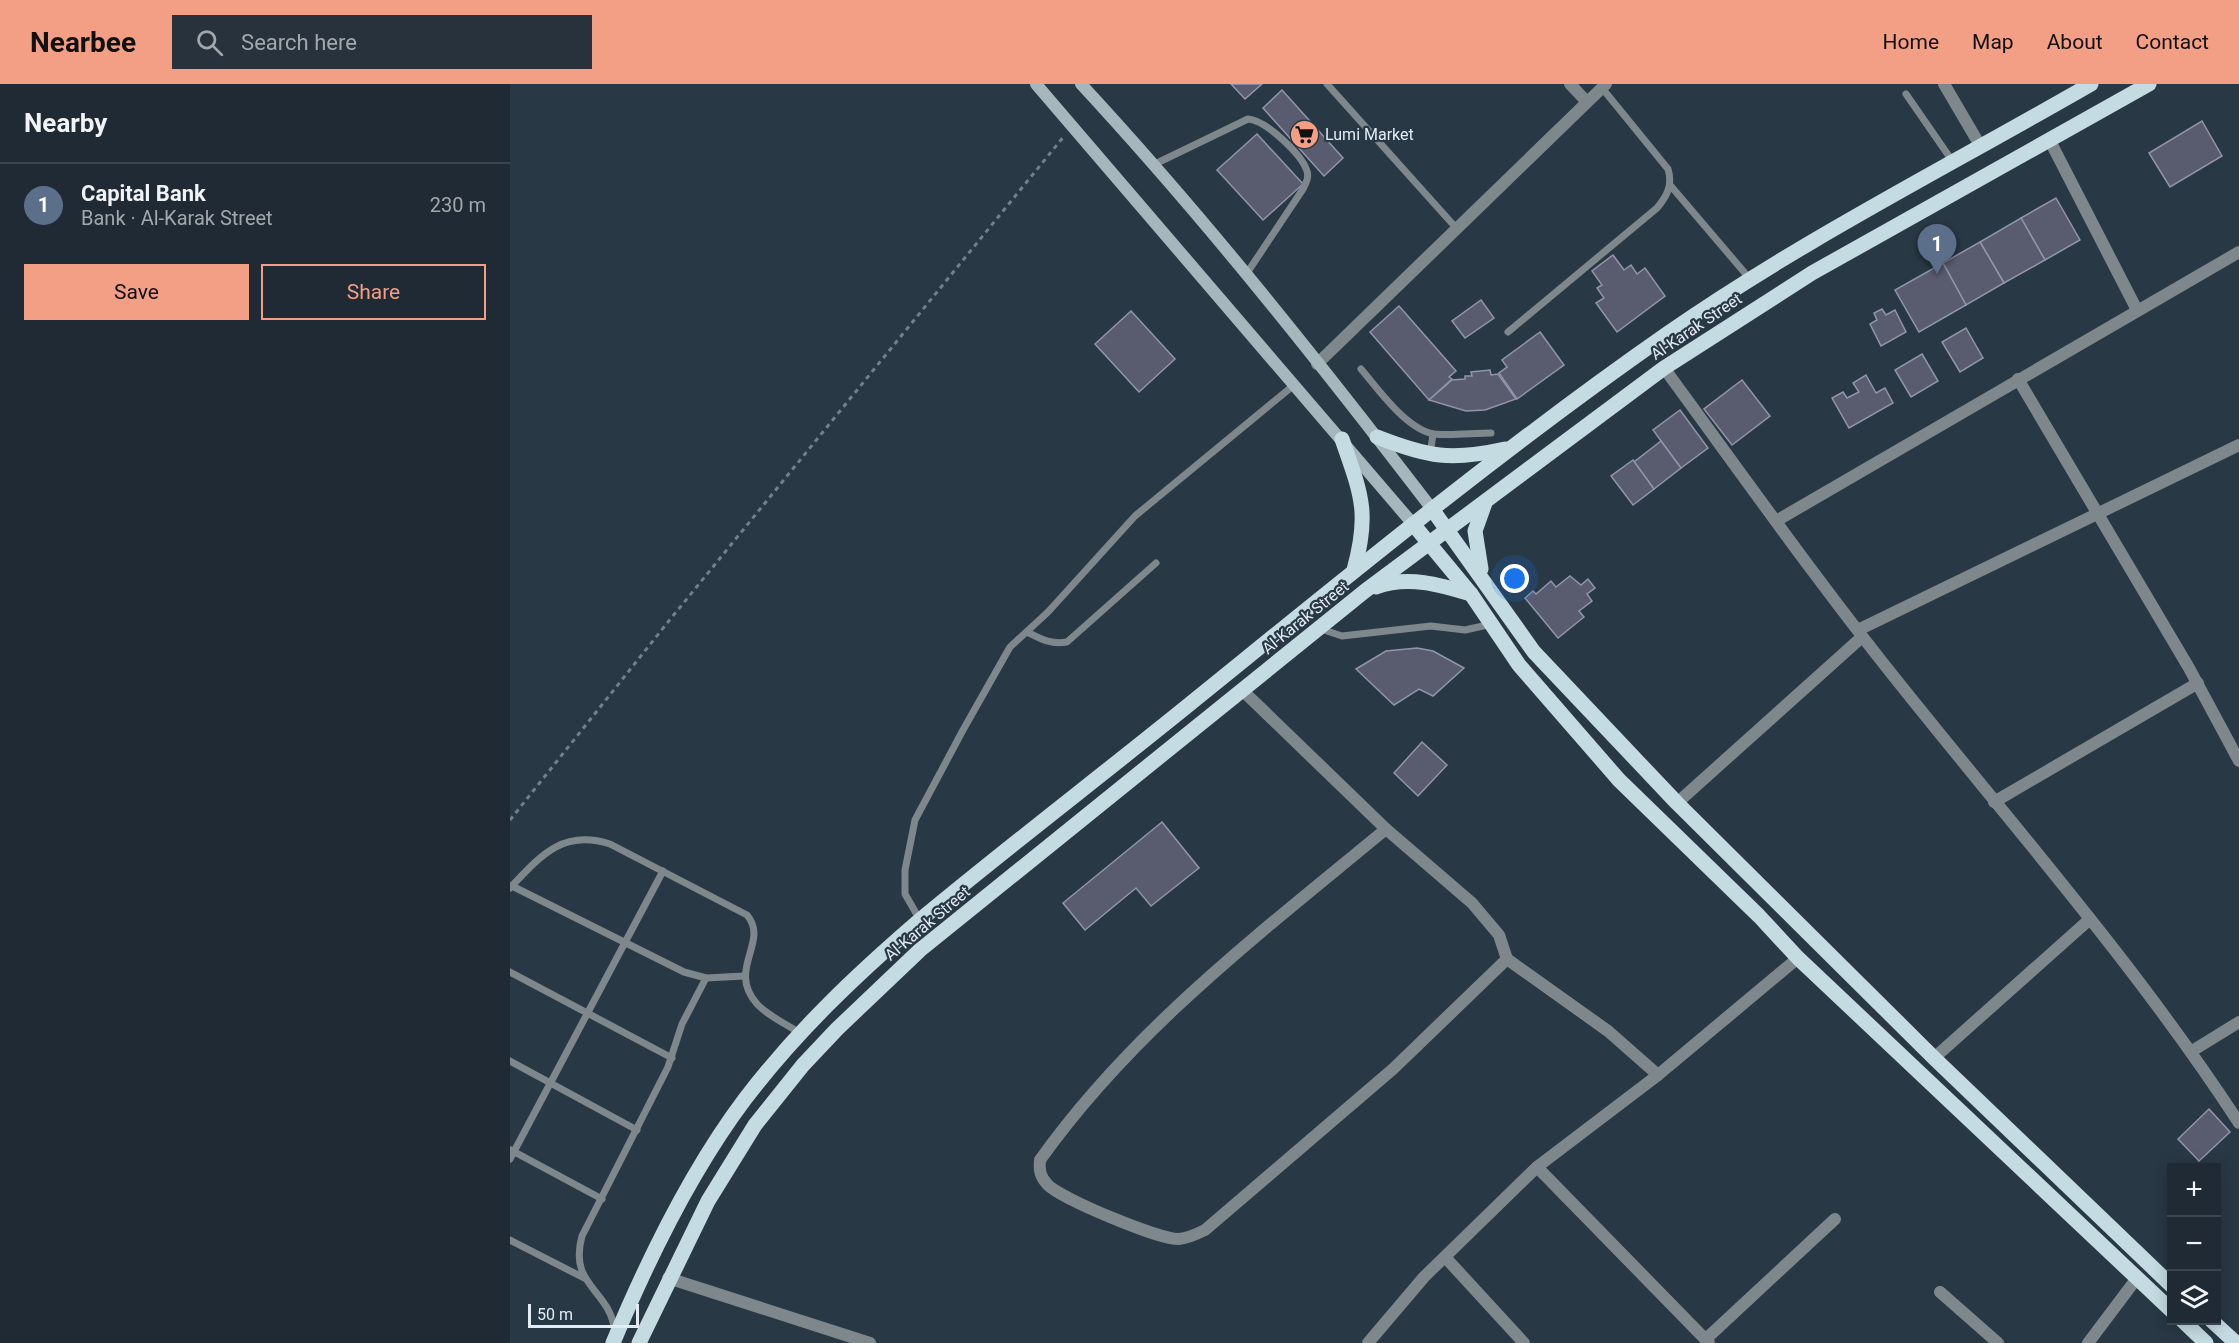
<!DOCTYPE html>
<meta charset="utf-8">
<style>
body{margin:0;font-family:Roboto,sans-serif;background:#27323c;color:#f1f3f6}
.controls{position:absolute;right:18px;bottom:18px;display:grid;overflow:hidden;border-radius:0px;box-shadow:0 3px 15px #0003}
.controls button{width:54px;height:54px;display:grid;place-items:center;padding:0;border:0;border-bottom:2px solid #3c464f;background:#1f2a34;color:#f1f3f6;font:30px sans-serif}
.scale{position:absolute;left:18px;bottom:15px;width:111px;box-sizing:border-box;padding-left:6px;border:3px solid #e3ecf4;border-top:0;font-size:16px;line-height:21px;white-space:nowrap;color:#e3ecf4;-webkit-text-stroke:4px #293845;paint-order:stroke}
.you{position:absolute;left:1005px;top:495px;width:21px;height:21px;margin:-15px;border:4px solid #fff;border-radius:50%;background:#1a73e8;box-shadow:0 0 0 9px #1a73e833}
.badge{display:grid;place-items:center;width:39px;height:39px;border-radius:50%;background:#f39f85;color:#fff;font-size:20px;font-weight:700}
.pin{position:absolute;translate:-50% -50px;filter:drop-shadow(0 2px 3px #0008)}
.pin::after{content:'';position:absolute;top:32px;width:21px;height:18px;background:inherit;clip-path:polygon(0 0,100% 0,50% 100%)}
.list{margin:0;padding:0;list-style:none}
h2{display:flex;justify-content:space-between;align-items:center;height:78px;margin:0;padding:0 24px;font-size:26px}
h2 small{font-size:20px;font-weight:400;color:#a1a7ac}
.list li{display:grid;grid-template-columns:39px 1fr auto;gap:18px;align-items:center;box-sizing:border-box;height:84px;padding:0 24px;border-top:2px solid #3c464f}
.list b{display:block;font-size:22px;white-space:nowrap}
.list p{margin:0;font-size:20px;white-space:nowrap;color:#a1a7ac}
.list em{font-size:20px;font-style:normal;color:#a1a7ac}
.actions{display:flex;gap:12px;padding:18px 24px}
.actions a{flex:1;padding:14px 0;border:2px solid #f39f85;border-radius:0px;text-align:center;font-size:21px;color:#f39f85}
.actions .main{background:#f39f85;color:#111}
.icon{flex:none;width:33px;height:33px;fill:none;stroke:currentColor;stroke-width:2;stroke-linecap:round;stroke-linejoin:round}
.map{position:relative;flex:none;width:1729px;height:1259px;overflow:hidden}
header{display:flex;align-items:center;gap:36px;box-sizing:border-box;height:84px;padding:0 30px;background:#f39f85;color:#111}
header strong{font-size:28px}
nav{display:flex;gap:33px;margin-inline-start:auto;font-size:21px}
.search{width:420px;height:54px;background:#27323c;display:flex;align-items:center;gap:15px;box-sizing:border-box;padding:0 21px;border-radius:0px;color:#a1a7ac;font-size:22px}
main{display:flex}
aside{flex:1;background:#1f2a34}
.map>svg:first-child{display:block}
.building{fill:#595c6f;stroke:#9195a9;stroke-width:1.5}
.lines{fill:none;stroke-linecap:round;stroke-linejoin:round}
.path{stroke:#73808b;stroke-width:3;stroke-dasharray:4.5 4.5;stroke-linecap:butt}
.lane{stroke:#7e888c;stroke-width:7}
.street{stroke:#7e888c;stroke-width:12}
.secondary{stroke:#a5b7bc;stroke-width:12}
.primary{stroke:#c4dbe1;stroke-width:15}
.labels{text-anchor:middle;stroke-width:4.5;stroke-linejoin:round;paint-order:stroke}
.poi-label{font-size:16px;fill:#e3ecf4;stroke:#293845;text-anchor:start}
.street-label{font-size:16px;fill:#e3ecf4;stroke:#293845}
</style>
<header>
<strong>Nearbee</strong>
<div class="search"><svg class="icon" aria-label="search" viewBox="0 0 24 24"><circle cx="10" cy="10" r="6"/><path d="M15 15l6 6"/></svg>Search here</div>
<nav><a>Home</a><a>Map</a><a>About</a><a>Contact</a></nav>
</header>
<main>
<aside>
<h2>Nearby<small></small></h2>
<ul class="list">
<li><span class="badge" style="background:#5c6f8a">1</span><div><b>Capital Bank</b><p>Bank · Al-Karak Street</p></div><em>230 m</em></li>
</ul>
<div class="actions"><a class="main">Save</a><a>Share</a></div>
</aside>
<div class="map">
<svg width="1729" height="1259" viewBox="0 0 1729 1259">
<rect width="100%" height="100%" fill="#293845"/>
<g class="building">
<polygon points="721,0 752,0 735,15"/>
<polygon points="772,6 833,74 814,92 753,24"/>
<polygon points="1692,37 1712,72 1660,103 1639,69"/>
<polygon points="747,50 793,100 753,136 707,86"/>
<polygon points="1546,114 1570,156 1535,176 1511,134"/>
<polygon points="1511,134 1535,176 1494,199 1470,158"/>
<polygon points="1470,158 1494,199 1456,221 1433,179"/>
<polygon points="1103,171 1114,186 1121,181 1127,190 1135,184 1155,212 1107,248 1086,219 1094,214 1087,204 1092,201 1082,187"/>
<polygon points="1433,179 1456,221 1409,248 1385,206"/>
<polygon points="971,216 984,234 955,254 942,237"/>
<polygon points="889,222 946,287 939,293 942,295 919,316 860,248"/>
<polygon points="1372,225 1376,231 1385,226 1396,248 1371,262 1360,240 1367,236 1364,229"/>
<polygon points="621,227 665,275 629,308 585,260"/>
<polygon points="1456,244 1473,274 1450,288 1432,258"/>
<polygon points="1030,248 1054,281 1007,315 989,289 997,283 992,276"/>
<polygon points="1412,270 1428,297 1401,313 1385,286"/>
<polygon points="980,286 981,291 988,290 1006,315 975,326 956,327 919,316 942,296 955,295 955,292 962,292 961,288"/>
<polygon points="1356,291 1366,309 1375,304 1383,319 1339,344 1322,314 1333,308 1337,314 1349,308 1343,299"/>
<polygon points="1232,296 1260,332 1222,361 1194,325"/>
<polygon points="1170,326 1198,364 1171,384 1143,346"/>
<polygon points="1151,357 1171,384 1144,405 1124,378"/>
<polygon points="1123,376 1144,405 1123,421 1101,392"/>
<polygon points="1060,492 1071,501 1078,495 1085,504 1077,510 1082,517 1069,527 1074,533 1048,554 1015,514 1023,507 1026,510 1041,497 1046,503"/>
<polygon points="907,564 923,567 954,584 923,612 909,605 884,621 846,585 876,567"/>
<polygon points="912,658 937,681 908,712 884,689"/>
<polygon points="652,738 689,784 641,822 626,804 575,846 553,819"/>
<polygon points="1699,1025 1720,1048 1689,1077 1668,1055"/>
</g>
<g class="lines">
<polyline class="path" points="0,736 158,538 555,51"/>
<g class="lane">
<polyline points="817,0 948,146"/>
<polyline points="1396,10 1443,78"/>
<path d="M645 80 738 35C756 36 792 71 797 87 799 94 796 99 793 105L737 189"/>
<polyline points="1160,101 1240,195"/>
<path d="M998 248 1147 124C1157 112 1163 101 1158 85L1092 4"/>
<path d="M851 285C869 306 896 345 924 350 942 352 963 349 981 349"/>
<polyline points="920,371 923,350"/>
<polyline points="811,545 832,552 921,542 955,546 982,540"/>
<path d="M517 548C531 555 541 561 557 558L646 479"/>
<polyline points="2,802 174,888 196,894 234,892"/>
<path d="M0 804C31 771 53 745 100 760L237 831C260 858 216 885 247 920 258 932 276 940 290 949"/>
<polyline points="410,836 395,810 395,786 405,736 453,646 500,563 538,528 625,432 784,301"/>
<polyline points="0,888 162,974"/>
<polyline points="0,977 127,1046"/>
<polyline points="1,1066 92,1115"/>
<polyline points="0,1075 153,787"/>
<polyline points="0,1156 74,1194"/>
<path d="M105 1248C100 1204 58 1203 72 1152L158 983 172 940 196 894"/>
</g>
<g class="street">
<polyline points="1060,0 1076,17"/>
<polyline points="1434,0 1471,63"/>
<polyline points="1539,55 1627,226"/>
<polyline points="807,280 1096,0"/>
<path d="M1154 284C1234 393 1312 504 1397 609 1510 750 1630 887 1729 1039"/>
<polyline points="1508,295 1679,584 1729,677"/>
<polyline points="1266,437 1729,168"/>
<polyline points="1348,546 1729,361"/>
<polyline points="732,606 876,745 962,819 989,851 997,875 1098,947 1148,991"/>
<polyline points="1484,718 1688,599"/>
<polyline points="1167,719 1352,553"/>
<path d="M876 745C753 847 624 944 530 1076 529 1086 530 1093 538 1101 552 1115 650 1156 669 1155 678 1154 687 1150 695 1146L883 985 997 875"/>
<polyline points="1682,967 1729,938"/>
<polyline points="1424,974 1580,835"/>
<polyline points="1027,1083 1199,1259"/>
<polyline points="935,1173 1014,1259"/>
<polyline points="158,1194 360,1259"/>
<polyline points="1430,1208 1488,1259"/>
<polyline points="1196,1255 1325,1135"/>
<polyline points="858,1259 914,1193 1027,1083 1148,991 1288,874"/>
<polyline points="1578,1259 1627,1194"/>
</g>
<g class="secondary">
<polyline points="526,0 903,440"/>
<path d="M571 0C696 135 810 279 922 425"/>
</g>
<g class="primary">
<path d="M867 353C918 373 941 377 995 365"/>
<path d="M832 355C851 410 860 428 844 486"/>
<polyline points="922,425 1024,568 1167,719 1424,974 1662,1202"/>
<polyline points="903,440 961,510 1009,581 1109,696 1249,832 1288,874 1662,1227"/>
<polyline points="971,485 965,447 975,419"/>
<path d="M866 503C898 491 931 501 961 510"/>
<polyline points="1672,1236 1696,1259"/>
<polyline points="1701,1236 1726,1259"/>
<path d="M103 1259C138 1175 180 1088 235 1015 286 948 346 891 410 836 499 762 591 692 681 619 837 493 992 365 1157 250 1292 156 1439 82 1581 0"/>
<polyline points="129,1259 198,1117 245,1041 293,981 327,945 410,866 855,507 1154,284 1302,189 1639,0"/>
</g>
</g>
<defs>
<symbol id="supermarket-disc" viewBox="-11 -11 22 22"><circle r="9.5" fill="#f39f85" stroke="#293845"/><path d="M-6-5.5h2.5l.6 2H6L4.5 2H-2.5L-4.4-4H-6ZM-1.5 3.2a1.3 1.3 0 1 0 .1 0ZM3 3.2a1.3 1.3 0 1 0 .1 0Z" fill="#111"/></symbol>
</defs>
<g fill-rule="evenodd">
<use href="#supermarket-disc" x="778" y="34" width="33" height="33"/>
</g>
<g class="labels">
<g class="poi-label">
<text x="815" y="56">Lumi Market</text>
</g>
<g class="street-label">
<text transform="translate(1186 242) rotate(-34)" y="6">Al-Karak Street</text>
<text transform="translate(795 533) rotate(-39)" y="6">Al-Karak Street</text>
<text transform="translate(417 839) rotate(-40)" y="6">Al-Karak Street</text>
</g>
</g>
</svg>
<div class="controls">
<button>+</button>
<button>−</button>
<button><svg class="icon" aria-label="layers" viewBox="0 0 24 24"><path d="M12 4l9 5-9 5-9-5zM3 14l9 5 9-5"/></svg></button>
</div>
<div class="scale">50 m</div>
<div class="you"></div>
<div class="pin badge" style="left:1427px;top:190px;background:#5c6f8a">1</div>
</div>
</main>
